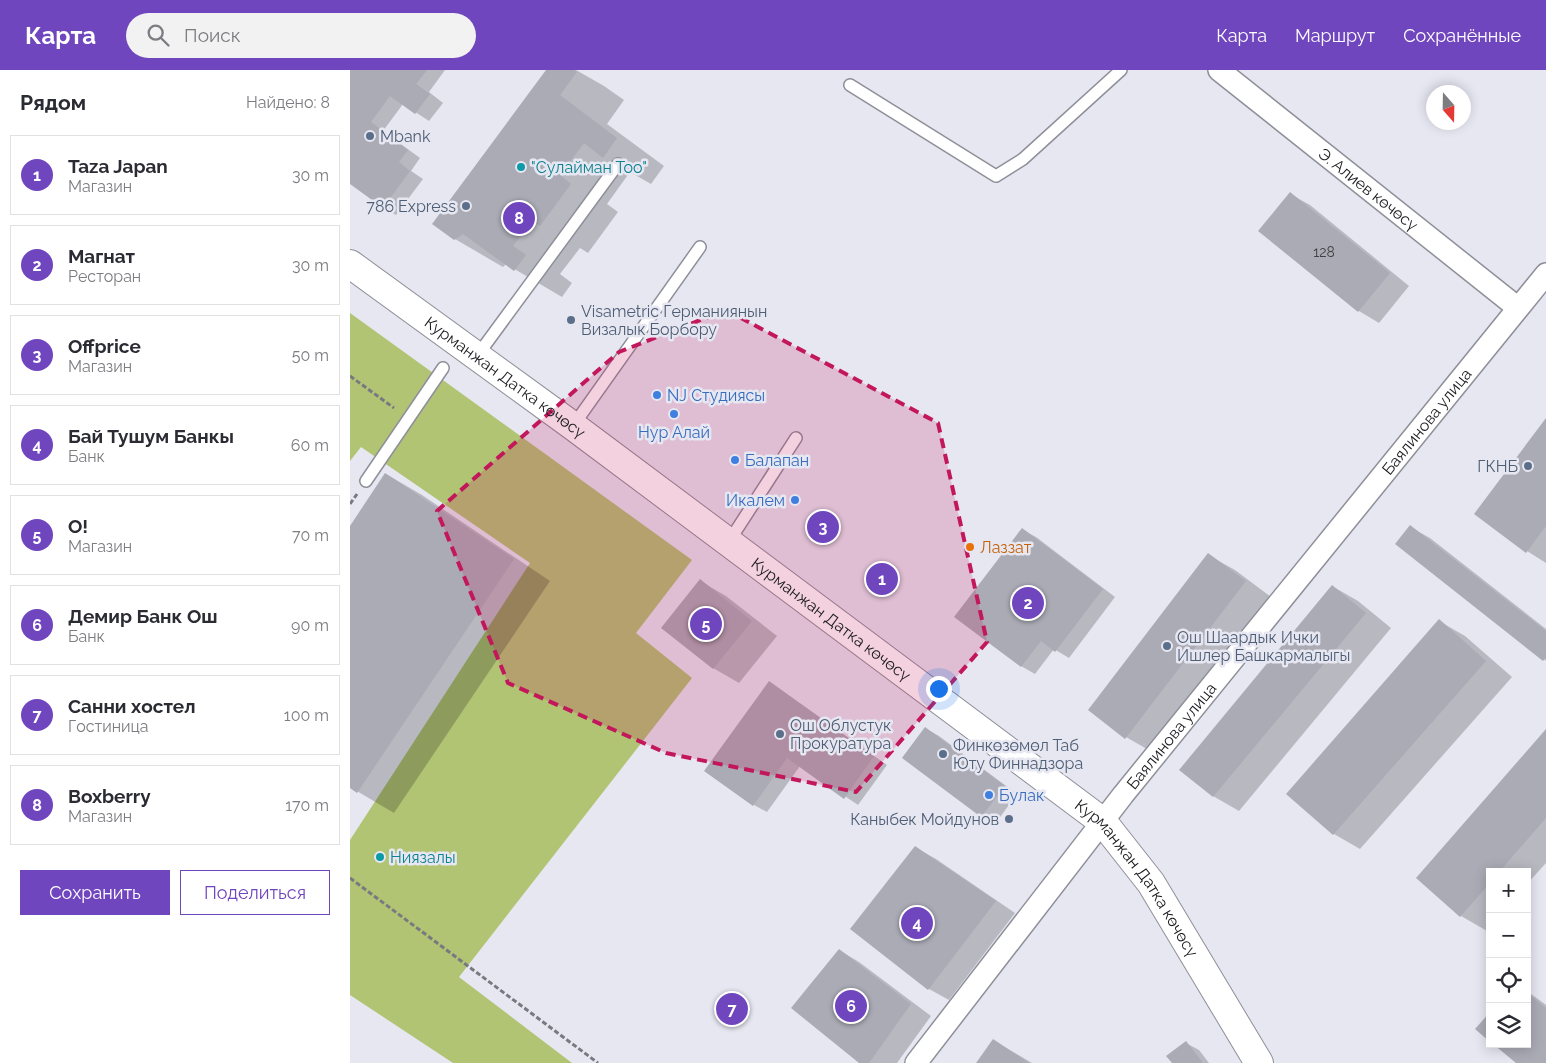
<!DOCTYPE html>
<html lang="ru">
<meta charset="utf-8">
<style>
body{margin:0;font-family:Raleway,sans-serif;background:#f2f2f3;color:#2b2b33}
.controls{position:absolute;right:15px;bottom:15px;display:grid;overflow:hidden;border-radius:0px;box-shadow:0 2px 12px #0003}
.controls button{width:45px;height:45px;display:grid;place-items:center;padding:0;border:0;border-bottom:1px solid #e1e1e2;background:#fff;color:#2b2b33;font:25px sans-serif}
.compass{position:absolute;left:1076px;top:15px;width:45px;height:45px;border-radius:50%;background:#fff;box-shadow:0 2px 12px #0003;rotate:160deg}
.you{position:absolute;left:588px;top:618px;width:18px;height:18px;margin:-12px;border:4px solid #fff;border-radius:50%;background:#1a73e8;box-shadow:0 0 0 8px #1a73e833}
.badge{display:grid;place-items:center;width:32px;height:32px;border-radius:50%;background:#7046be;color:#fff;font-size:16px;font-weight:700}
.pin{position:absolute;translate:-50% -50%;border:2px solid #fff;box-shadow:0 1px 5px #0006}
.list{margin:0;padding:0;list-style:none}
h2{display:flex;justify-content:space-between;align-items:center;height:65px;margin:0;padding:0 20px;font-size:21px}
h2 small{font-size:16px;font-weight:400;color:#7c7c81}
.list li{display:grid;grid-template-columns:32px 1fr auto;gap:15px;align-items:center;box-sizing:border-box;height:80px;margin:0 10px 10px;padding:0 10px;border:1px solid #e1e1e2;border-radius:0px}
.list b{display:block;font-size:19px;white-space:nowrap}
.list p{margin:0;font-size:16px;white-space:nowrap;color:#7c7c81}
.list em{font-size:16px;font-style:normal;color:#7c7c81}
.actions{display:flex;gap:10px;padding:15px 20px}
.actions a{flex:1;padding:11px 0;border:1px solid #7046be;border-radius:0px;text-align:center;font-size:18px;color:#7046be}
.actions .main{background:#7046be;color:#fff}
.icon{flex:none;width:28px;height:28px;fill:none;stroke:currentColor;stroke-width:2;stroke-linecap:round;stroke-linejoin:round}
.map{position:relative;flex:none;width:1196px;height:993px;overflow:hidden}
header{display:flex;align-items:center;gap:30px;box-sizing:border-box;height:70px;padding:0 25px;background:#7046be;color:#fff}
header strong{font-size:24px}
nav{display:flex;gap:28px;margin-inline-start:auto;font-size:18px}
.search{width:350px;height:45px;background:#f2f2f3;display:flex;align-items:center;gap:12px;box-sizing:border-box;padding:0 18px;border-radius:28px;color:#7c7c81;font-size:19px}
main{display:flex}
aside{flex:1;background:#fff}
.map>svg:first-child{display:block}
.green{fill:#b1c473}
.shadow{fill:#0003}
.building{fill:#aaabb5}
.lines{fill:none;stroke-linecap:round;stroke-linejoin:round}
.service-casing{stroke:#8f8f99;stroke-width:14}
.minor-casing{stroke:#8f8f99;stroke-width:24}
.primary-casing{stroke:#8f8f99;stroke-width:30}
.path{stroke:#797980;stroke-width:3;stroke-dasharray:5 2.5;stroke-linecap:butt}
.service{stroke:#fff;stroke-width:11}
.minor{stroke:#fff;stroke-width:21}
.primary{stroke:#fff;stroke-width:28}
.marked{fill:#c2185b;fill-opacity:0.2;stroke:#c2185b;stroke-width:4;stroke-dasharray:10 6;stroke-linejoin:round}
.service-dot{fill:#5c6f8a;stroke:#e7e7f2;stroke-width:2}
.culture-dot{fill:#0f9aa8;stroke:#e7e7f2;stroke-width:2}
.shop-dot{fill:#3f7fe0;stroke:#e7e7f2;stroke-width:2}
.food-dot{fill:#e8710a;stroke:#e7e7f2;stroke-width:2}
.labels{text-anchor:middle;stroke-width:5;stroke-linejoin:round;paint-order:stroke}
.number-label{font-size:14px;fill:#3f3f44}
.service-label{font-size:16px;fill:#4e5e75;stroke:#e7e7f2;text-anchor:start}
.culture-label{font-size:16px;fill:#0d838f;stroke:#e7e7f2;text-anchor:start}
.street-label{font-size:16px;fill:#1b1b1f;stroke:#e7e7f2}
.shop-label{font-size:16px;fill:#366cbe;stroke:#e7e7f2;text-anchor:start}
.food-label{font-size:16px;fill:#c56008;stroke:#e7e7f2;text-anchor:start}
</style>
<header>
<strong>Карта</strong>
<div class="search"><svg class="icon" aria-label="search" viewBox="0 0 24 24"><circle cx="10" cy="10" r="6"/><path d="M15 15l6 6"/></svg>Поиск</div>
<nav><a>Карта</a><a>Маршрут</a><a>Сохранённые</a></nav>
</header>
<main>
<aside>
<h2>Рядом<small>Найдено: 8</small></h2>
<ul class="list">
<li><span class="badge">1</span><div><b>Taza Japan</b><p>Магазин</p></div><em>30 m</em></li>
<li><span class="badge">2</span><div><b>Магнат</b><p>Ресторан</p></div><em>30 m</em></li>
<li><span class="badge">3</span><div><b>Offprice</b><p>Магазин</p></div><em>50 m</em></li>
<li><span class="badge">4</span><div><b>Бай Тушум Банкы</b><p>Банк</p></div><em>60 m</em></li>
<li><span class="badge">5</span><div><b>О!</b><p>Магазин</p></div><em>70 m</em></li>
<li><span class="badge">6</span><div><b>Демир Банк Ош</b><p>Банк</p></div><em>90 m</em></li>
<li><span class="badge">7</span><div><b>Санни хостел</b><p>Гостиница</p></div><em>100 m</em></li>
<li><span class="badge">8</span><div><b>Boxberry</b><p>Магазин</p></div><em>170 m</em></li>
</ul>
<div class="actions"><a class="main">Сохранить</a><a>Поделиться</a></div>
</aside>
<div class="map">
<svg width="1196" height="993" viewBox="0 0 1196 993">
<rect width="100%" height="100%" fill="#e7e7f2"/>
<polygon class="green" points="0,243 342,490 286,563 342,608 109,907 222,993 103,993 0,925 0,770 180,493 11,377 0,391"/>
<g class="shadow">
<polygon points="0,0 95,0 79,22 93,33 79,51 53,34 33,61 70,88 61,101 73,109 46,145 33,137 0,112"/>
<polygon points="198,0 226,0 254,16 274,30 257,54 314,96 301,114 280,102 257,134 268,142 238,183 230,178 210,204 222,213 212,227 156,194 153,197 105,169"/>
<polygon points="940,124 960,135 1059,216 1029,253 1009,241 910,161"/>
<polygon points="1196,350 1196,493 1177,481"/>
<polygon points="36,404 72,425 200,511 44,743 0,717 0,458"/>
<polygon points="1060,457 1080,468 1196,559 1196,591"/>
<polygon points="673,460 686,467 765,527 719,588 704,579 685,604 671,596"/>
<polygon points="858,485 885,500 921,527 802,682 776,667"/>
<polygon points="350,511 376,526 427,566 389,613 363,598"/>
<polygon points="982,516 1008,531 1041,558 889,741 863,726"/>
<polygon points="1089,551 1115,566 1162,607 1010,779 984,764 937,724"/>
<polygon points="432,621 537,695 508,735 450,696 417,742 404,735"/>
<polygon points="575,658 589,666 667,724 645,754 632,746 553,687"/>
<polygon points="1196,661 1196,793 1177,814 1177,802 1140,802 1140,857 1137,861 1111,846"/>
<polygon points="566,778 586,789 665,843 599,930 579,919"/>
<polygon points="489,880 509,892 581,946 547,993 511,993"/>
<polygon points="1177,921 1196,935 1196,993 1168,993 1177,974"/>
<polygon points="643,970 682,993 628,993"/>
<polygon points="836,973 849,980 859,993 823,993"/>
</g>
<g class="building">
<polygon points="0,0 77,0 66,14 80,24 65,44 40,26 21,52 58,80 49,92 60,101 33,138 0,114"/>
<polygon points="196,0 224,0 227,2 210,25 267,68 253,88 234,73 210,105 221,114 190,156 182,151 163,176 176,185 164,201 113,164 104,170 82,154"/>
<polygon points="940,122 1040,203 1008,242 908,161"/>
<polygon points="1196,348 1196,456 1176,483 1124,444"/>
<polygon points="35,403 164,489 7,723 0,718 0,456"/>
<polygon points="1060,455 1196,561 1196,587 1193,591 1045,474"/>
<polygon points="672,458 753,519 705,582 691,571 671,597 604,547"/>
<polygon points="858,483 896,511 775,669 738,640"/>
<polygon points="350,509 402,551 363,599 311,558"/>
<polygon points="982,515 1016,543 863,727 829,700"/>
<polygon points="1089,549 1136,591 983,765 936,724"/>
<polygon points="419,611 524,686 494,729 437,688 403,736 354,701"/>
<polygon points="575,657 655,716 631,747 552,688"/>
<polygon points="1196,659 1196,748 1149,802 1140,802 1140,813 1110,847 1066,808"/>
<polygon points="565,776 646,831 578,920 500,859"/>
<polygon points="489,879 561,934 519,993 509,993 441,938"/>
<polygon points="1177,923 1196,938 1196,993 1166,993 1143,974 1177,974"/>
<polygon points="1140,942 1140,972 1125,959"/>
<polygon points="643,969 679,993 626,993"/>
<polygon points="836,971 853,993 822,993 816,986"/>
</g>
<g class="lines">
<defs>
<g id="service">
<polyline points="500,15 646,106 673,89 771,0"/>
<polyline points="127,286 268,94"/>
<polyline points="223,356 350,177"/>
<polyline points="16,411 93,298"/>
<polyline points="378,473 446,368"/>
</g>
<g id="minor">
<path id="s1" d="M869 0 1168 238"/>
<path id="s2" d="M566 993 773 725 1196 204"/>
</g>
<g id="primary">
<path id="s3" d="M0 194 223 356 753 752 801 813 909 993"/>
</g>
</defs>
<use href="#service" class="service-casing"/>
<use href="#minor" class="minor-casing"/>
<use href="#primary" class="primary-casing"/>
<g class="path">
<polyline points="0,306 44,338"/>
<polyline points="0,434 7,424"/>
<polyline points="0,808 248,993"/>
</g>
<use href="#service" class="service"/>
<use href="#minor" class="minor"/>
<use href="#primary" class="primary"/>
</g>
<path class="marked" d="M376 240 588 353 637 572 506 722 316 683 158 613 87 441 269 282Z"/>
<g class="service-dot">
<circle cx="20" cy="66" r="5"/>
<circle cx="116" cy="136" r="5"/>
<circle cx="221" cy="250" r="5"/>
<circle cx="1178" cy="396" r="5"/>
<circle cx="817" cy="576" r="5"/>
<circle cx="430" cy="664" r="5"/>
<circle cx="593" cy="684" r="5"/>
<circle cx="659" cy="749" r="5"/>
</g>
<g class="culture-dot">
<circle cx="171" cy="97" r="5"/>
<circle cx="30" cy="787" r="5"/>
</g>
<g class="shop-dot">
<circle cx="307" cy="325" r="5"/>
<circle cx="324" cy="344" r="5"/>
<circle cx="385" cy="390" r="5"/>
<circle cx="445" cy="430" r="5"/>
<circle cx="639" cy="725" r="5"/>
</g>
<circle class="food-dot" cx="620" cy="477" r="5"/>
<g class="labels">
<g class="number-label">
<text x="974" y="187">128</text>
</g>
<g class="service-label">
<text x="30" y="72">Mbank</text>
<text x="106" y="142" text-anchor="end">786 Express</text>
<text x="231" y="247">Visametric Германиянын<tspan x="231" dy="18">Визалык Борбору</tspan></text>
<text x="1168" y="402" text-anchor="end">ГКНБ</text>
<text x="827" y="573">Ош Шаардык Ички<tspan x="827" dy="18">Ишлер Башкармалыгы</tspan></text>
<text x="440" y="661">Ош Облустук<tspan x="440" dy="18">Прокуратура</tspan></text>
<text x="603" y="681">Финкөзөмөл Таб<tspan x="603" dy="18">Юту Финнадзора</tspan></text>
<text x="649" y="755" text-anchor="end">Каныбек Мойдунов</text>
</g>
<g class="culture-label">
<text x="181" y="103">"Сулайман Тоо"</text>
<text x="40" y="793">Ниязалы</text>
</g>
<g class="street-label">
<text dy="6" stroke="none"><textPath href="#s1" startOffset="191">Э. Алиев көчөсү</textPath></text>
<text dy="6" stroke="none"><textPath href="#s3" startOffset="192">Курманжан Датка көчөсү</textPath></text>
<text dy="6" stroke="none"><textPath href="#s2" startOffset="820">Баялинова улица</textPath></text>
<text dy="6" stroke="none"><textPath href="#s3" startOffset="598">Курманжан Датка көчөсү</textPath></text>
<text dy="6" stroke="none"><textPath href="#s2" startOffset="415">Баялинова улица</textPath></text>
<text dy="6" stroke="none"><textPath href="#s3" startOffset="1002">Курманжан Датка көчөсү</textPath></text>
</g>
<g class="shop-label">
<text x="317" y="331">NJ Студиясы</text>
<text x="324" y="368" text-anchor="middle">Нур Алай</text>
<text x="395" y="396">Балапан</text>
<text x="435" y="436" text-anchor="end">Икалем</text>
<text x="649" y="731">Булак</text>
</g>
<g class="food-label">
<text x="630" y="483">Лаззат</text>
</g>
</g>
</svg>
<div class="controls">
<button>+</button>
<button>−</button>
<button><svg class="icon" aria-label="locate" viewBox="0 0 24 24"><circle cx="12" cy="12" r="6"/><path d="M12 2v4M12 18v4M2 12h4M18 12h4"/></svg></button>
<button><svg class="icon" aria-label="layers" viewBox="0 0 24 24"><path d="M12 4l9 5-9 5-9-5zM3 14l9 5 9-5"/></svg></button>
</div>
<svg class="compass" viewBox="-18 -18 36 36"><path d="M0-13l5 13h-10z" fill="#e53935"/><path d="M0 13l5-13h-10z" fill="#7c7c81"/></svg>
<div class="you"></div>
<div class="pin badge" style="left:532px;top:509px">1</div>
<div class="pin badge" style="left:678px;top:533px">2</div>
<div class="pin badge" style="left:473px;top:457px">3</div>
<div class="pin badge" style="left:567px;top:853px">4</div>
<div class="pin badge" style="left:356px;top:554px">5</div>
<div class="pin badge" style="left:501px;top:936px">6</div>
<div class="pin badge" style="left:382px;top:939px">7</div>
<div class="pin badge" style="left:169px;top:148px">8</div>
</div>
</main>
